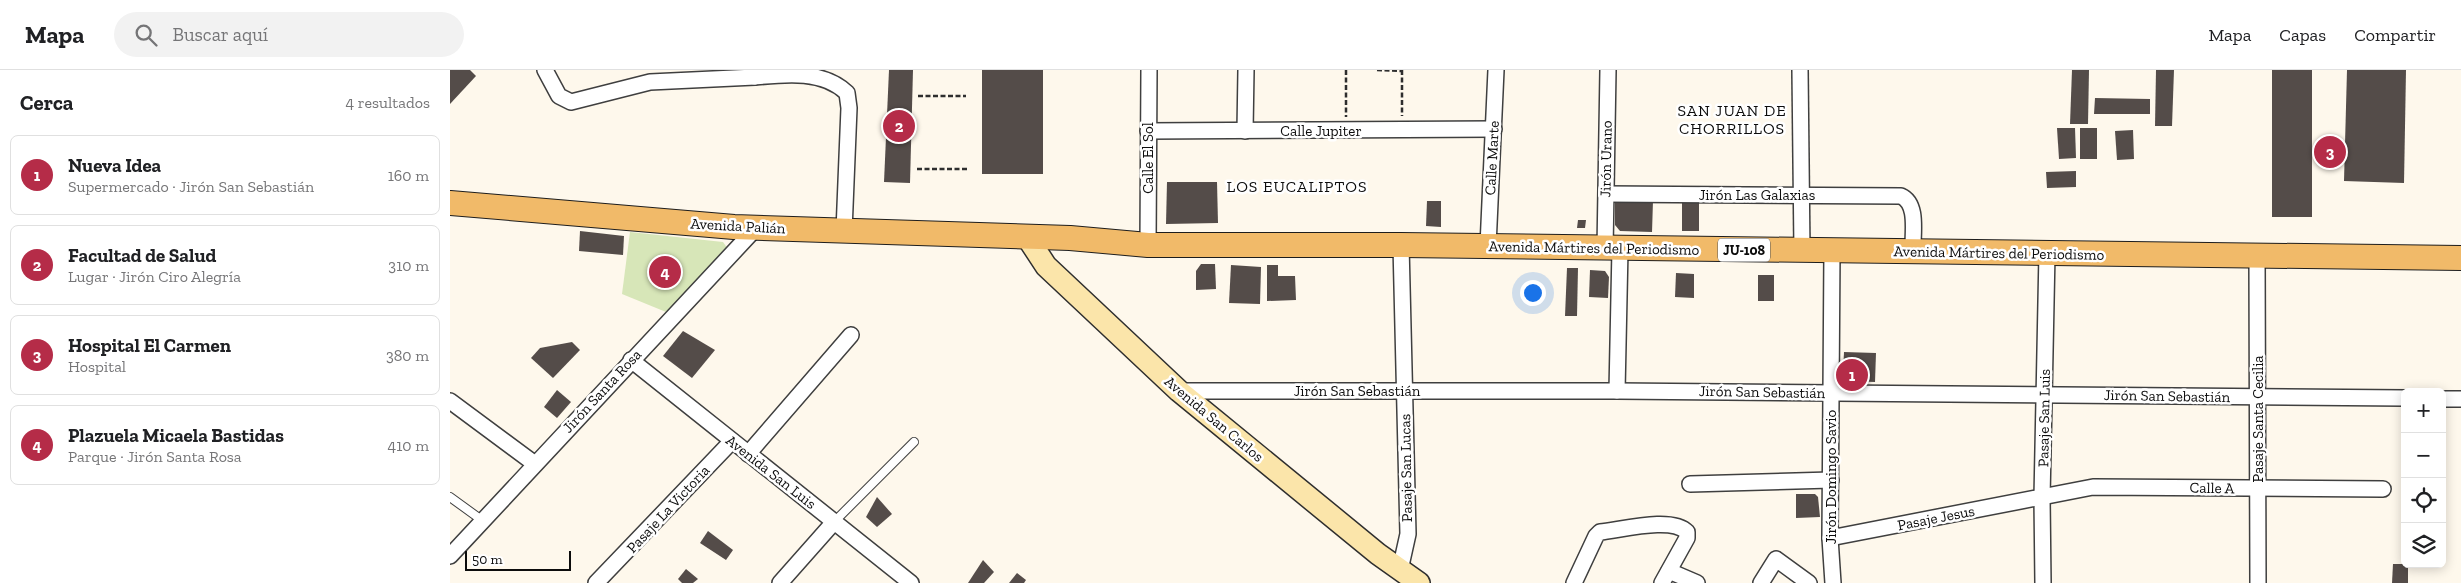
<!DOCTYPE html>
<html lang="es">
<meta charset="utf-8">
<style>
body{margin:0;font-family:"Zilla Slab",serif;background:#f2f2f2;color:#202124}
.controls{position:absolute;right:15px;bottom:15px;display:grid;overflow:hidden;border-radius:8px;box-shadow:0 2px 12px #0003}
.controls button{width:45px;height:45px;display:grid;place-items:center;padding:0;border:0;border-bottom:1px solid #e0e0e0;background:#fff;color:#202124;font:25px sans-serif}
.scale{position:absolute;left:15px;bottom:12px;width:106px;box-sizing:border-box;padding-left:5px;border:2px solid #0c0c0c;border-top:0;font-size:14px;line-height:18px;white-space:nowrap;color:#0c0c0c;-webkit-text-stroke:4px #fff;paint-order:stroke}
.you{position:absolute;left:1082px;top:222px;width:18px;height:18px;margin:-12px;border:4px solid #fff;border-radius:50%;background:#1a73e8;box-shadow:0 0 0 8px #1a73e833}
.badge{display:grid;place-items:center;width:32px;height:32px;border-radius:50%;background:#b52c48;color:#fff;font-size:16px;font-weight:700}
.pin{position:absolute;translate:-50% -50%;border:2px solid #fff;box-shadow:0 1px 5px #0006}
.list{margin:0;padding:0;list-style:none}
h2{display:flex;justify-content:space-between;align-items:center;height:65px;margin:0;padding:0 20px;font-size:21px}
h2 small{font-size:16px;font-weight:400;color:#757577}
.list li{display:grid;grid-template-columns:32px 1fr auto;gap:15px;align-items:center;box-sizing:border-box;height:80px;margin:0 10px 10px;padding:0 10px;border:1px solid #e0e0e0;border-radius:8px}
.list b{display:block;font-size:19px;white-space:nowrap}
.list p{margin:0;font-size:16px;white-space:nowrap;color:#757577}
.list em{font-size:16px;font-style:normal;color:#757577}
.icon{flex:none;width:28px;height:28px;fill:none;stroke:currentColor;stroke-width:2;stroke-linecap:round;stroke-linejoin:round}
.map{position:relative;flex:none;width:2011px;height:513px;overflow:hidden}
header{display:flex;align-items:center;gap:30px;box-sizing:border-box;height:70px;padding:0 25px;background:#fff;border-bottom:1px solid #e0e0e0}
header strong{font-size:24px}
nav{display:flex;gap:28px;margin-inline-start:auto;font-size:18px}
.search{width:350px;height:45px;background:#f2f2f2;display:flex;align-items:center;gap:12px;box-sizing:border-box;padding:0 18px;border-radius:28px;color:#757577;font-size:19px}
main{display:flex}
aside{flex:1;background:#fff}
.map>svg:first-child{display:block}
.green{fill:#d7e6b8}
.building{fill:#544c49}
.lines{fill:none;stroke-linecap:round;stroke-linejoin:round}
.service-casing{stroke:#3f3f3f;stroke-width:10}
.minor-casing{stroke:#3f3f3f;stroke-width:18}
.secondary-casing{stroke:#2e2e2e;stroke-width:24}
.primary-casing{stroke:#1d1d1d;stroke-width:26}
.path{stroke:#2e2e2e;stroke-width:2.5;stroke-dasharray:5 2.5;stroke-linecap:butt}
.service{stroke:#fff;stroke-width:8}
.minor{stroke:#fff;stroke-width:15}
.secondary{stroke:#fbe5aa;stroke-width:21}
.primary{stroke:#f1ba69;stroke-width:24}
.labels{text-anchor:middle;stroke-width:5;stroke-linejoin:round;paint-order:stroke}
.shield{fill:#fff;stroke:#555;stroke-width:1}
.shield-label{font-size:14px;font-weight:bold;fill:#0c0c0c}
.street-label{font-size:15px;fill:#0c0c0c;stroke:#fff}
.neighbourhood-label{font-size:16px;letter-spacing:1px;fill:#0c0c0c;stroke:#fff}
</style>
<header>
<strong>Mapa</strong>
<div class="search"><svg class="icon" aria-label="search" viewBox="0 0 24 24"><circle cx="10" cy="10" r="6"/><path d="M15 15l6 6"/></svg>Buscar aquí</div>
<nav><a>Mapa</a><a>Capas</a><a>Compartir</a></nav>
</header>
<main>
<aside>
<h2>Cerca<small>4 resultados</small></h2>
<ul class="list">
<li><span class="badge">1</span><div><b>Nueva Idea</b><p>Supermercado · Jirón San Sebastián</p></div><em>160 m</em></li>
<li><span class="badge">2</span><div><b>Facultad de Salud</b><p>Lugar · Jirón Ciro Alegría</p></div><em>310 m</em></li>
<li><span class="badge">3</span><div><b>Hospital El Carmen</b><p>Hospital</p></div><em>380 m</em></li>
<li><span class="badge">4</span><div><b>Plazuela Micaela Bastidas</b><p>Parque · Jirón Santa Rosa</p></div><em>410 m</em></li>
</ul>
</aside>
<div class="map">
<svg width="2011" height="513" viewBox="0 0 2011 513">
<rect width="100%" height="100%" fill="#fef8ec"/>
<polygon class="green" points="180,162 273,172 278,179 216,242 172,224"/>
<g class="building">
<polygon points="0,0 20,0 26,6 0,34"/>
<polygon points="439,0 463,0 460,113 434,112"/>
<rect x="532" y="0" width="61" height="104"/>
<polygon points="1622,0 1639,0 1638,54 1620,54"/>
<polygon points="1706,0 1724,0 1722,56 1705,56"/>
<rect x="1822" y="0" width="40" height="147"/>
<polygon points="1897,0 1956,0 1954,113 1894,111"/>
<polygon points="1645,28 1700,29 1700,44 1644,44"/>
<polygon points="1607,58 1625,58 1626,88 1609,89"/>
<rect x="1630" y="58" width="17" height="31"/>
<polygon points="1683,60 1684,89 1667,90 1665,61"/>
<polygon points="1626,101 1626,117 1597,118 1596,102"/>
<polygon points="717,112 767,112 768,153 716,154"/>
<polygon points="977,131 991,131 991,157 976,156"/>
<polygon points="1165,131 1203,131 1202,162 1170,161 1165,155"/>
<polygon points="1232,131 1249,132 1249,161 1232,161"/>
<polygon points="1128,150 1136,150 1135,158 1127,158"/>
<polygon points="130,161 174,166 173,185 129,181"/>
<polygon points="751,194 765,194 766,219 746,220 746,201"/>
<polygon points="781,195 811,197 810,234 779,233"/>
<polygon points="817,195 828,195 828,206 845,206 846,230 817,231"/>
<polygon points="1117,198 1128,198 1127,246 1115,246"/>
<polygon points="1140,200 1155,201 1159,207 1158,228 1139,227"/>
<polygon points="1226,203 1244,204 1244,228 1225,227"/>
<rect x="1308" y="205" width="16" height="26"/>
<polygon points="233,261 265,280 242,308 213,286"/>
<polygon points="122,272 130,280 103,308 81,288 90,278"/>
<polygon points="1394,282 1426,283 1425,312 1399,311 1393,304"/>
<polygon points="107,320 121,332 107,348 94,337"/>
<polygon points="1346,424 1365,424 1368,427 1370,447 1346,448"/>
<polygon points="427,427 442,444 427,457 416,447"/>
<polygon points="258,461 283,480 276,490 250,473"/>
<polygon points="533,490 544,502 534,513 518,513"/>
<polygon points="1943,494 1958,494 1958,513 1942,513"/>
<polygon points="236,499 248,509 243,513 232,513 228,509"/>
<polygon points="567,503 576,510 574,513 559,513"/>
</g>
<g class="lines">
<defs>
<g id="service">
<polyline points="0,427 33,451"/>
<polyline points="384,452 464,372"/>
</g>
<g id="minor">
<polyline points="95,0 109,26 121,32 200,12 305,7"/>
<path d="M302 0 305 7C336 4 373 0 397 23L399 38 394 161"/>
<polyline points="1350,0 1352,181"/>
<polyline points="698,61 1044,59"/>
<polyline points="795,61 796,0"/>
<path d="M1156 124 1451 126C1469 134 1462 165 1463 182"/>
<polyline points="698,175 699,0"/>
<polyline points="1038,176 1046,0"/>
<polyline points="1155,179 1158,0"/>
<polyline points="1382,181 1380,468 1383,513"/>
<polyline points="1807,186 1808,513"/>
<polyline points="181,290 461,513"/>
<polyline points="729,321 1167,321 1955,328"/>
<polyline points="1167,321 1170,179"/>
<polyline points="1992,329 2011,329"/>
<polyline points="0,331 85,394"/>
<polyline points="298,384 401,265"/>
<polyline points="1240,414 1381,410"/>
<polyline points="1380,468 1643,417 1933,419"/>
<polyline points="0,486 306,158"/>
<polyline points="950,500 958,464 951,175"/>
<polyline points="1219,501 1247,513"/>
<polyline points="146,513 282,371"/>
<polyline points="330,513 384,452"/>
<path d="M1124 513 1146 466 1150 462C1171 460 1222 446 1237 462V468L1212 513"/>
<polyline points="1311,513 1326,489 1359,513"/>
<polyline points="1593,513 1592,428 1597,183"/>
</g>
<polyline id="secondary" points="577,167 596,196 729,321 928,484 969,513"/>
<polyline id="primary" points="0,133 284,157 620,168 698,175 951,175 2011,188"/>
</defs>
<use href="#service" class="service-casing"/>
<use href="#minor" class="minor-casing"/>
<use href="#secondary" class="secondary-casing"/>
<use href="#primary" class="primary-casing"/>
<g class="path">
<polyline points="896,0 896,47"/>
<polyline points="927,0 952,1"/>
<polyline points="952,0 952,46"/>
<polyline points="468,26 516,26"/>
<polyline points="467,99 517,99"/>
</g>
<use href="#service" class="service"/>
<use href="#minor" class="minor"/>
<use href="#secondary" class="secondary"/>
<use href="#primary" class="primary"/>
</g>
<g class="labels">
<rect class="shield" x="1268" y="168.5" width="52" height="23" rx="4"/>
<g class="shield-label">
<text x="1294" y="185">JU-108</text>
</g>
<g class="street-label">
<text x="871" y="66">Calle Jupiter</text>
<text transform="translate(698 88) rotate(-90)" y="5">Calle El Sol</text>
<text transform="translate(1042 88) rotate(-87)" y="5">Calle Marte</text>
<text transform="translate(1156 89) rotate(-89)" y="5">Jirón Urano</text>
<text x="1307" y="130">Jirón Las Galaxias</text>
<text transform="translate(288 156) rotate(3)" y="5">Avenida Palián</text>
<text transform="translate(1144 178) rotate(1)" y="5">Avenida Mártires del Periodismo</text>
<text transform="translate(1549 183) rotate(1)" y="5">Avenida Mártires del Periodismo</text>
<text transform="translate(152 321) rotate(-47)" y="5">Jirón Santa Rosa</text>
<text x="907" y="326">Jirón San Sebastián</text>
<text transform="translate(1312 322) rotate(1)" y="5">Jirón San Sebastián</text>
<text transform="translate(1717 326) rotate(1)" y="5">Jirón San Sebastián</text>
<text transform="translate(1594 348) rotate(-89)" y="5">Pasaje San Luis</text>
<text transform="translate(764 349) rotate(40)" y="5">Avenida San Carlos</text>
<text transform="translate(1808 349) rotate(-90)" y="5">Pasaje Santa Cecilia</text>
<text transform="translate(956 398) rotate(-91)" y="5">Pasaje San Lucas</text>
<text transform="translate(321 402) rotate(38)" y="5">Avenida San Luis</text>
<text transform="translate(1381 407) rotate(-90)" y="5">Jirón Domingo Savio</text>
<text transform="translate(1762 418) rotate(1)" y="5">Calle A</text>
<text transform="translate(218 439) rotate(-47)" y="5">Pasaje La Victoria</text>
<text transform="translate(1486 448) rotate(-11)" y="5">Pasaje Jesus</text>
</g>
<g class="neighbourhood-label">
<text x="1282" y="46">SAN JUAN DE<tspan x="1282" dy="18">CHORRILLOS</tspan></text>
<text x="847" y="122">LOS EUCALIPTOS</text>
</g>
</g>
</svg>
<div class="controls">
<button>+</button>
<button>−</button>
<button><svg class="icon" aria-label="locate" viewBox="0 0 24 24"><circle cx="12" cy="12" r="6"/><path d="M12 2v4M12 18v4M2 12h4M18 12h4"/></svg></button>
<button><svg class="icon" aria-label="layers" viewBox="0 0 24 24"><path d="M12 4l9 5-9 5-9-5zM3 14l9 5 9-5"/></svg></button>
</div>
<div class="scale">50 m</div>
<div class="you"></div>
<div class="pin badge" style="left:1402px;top:305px">1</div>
<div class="pin badge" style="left:449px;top:56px">2</div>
<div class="pin badge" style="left:1880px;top:82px">3</div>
<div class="pin badge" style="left:215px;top:202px">4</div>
</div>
</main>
